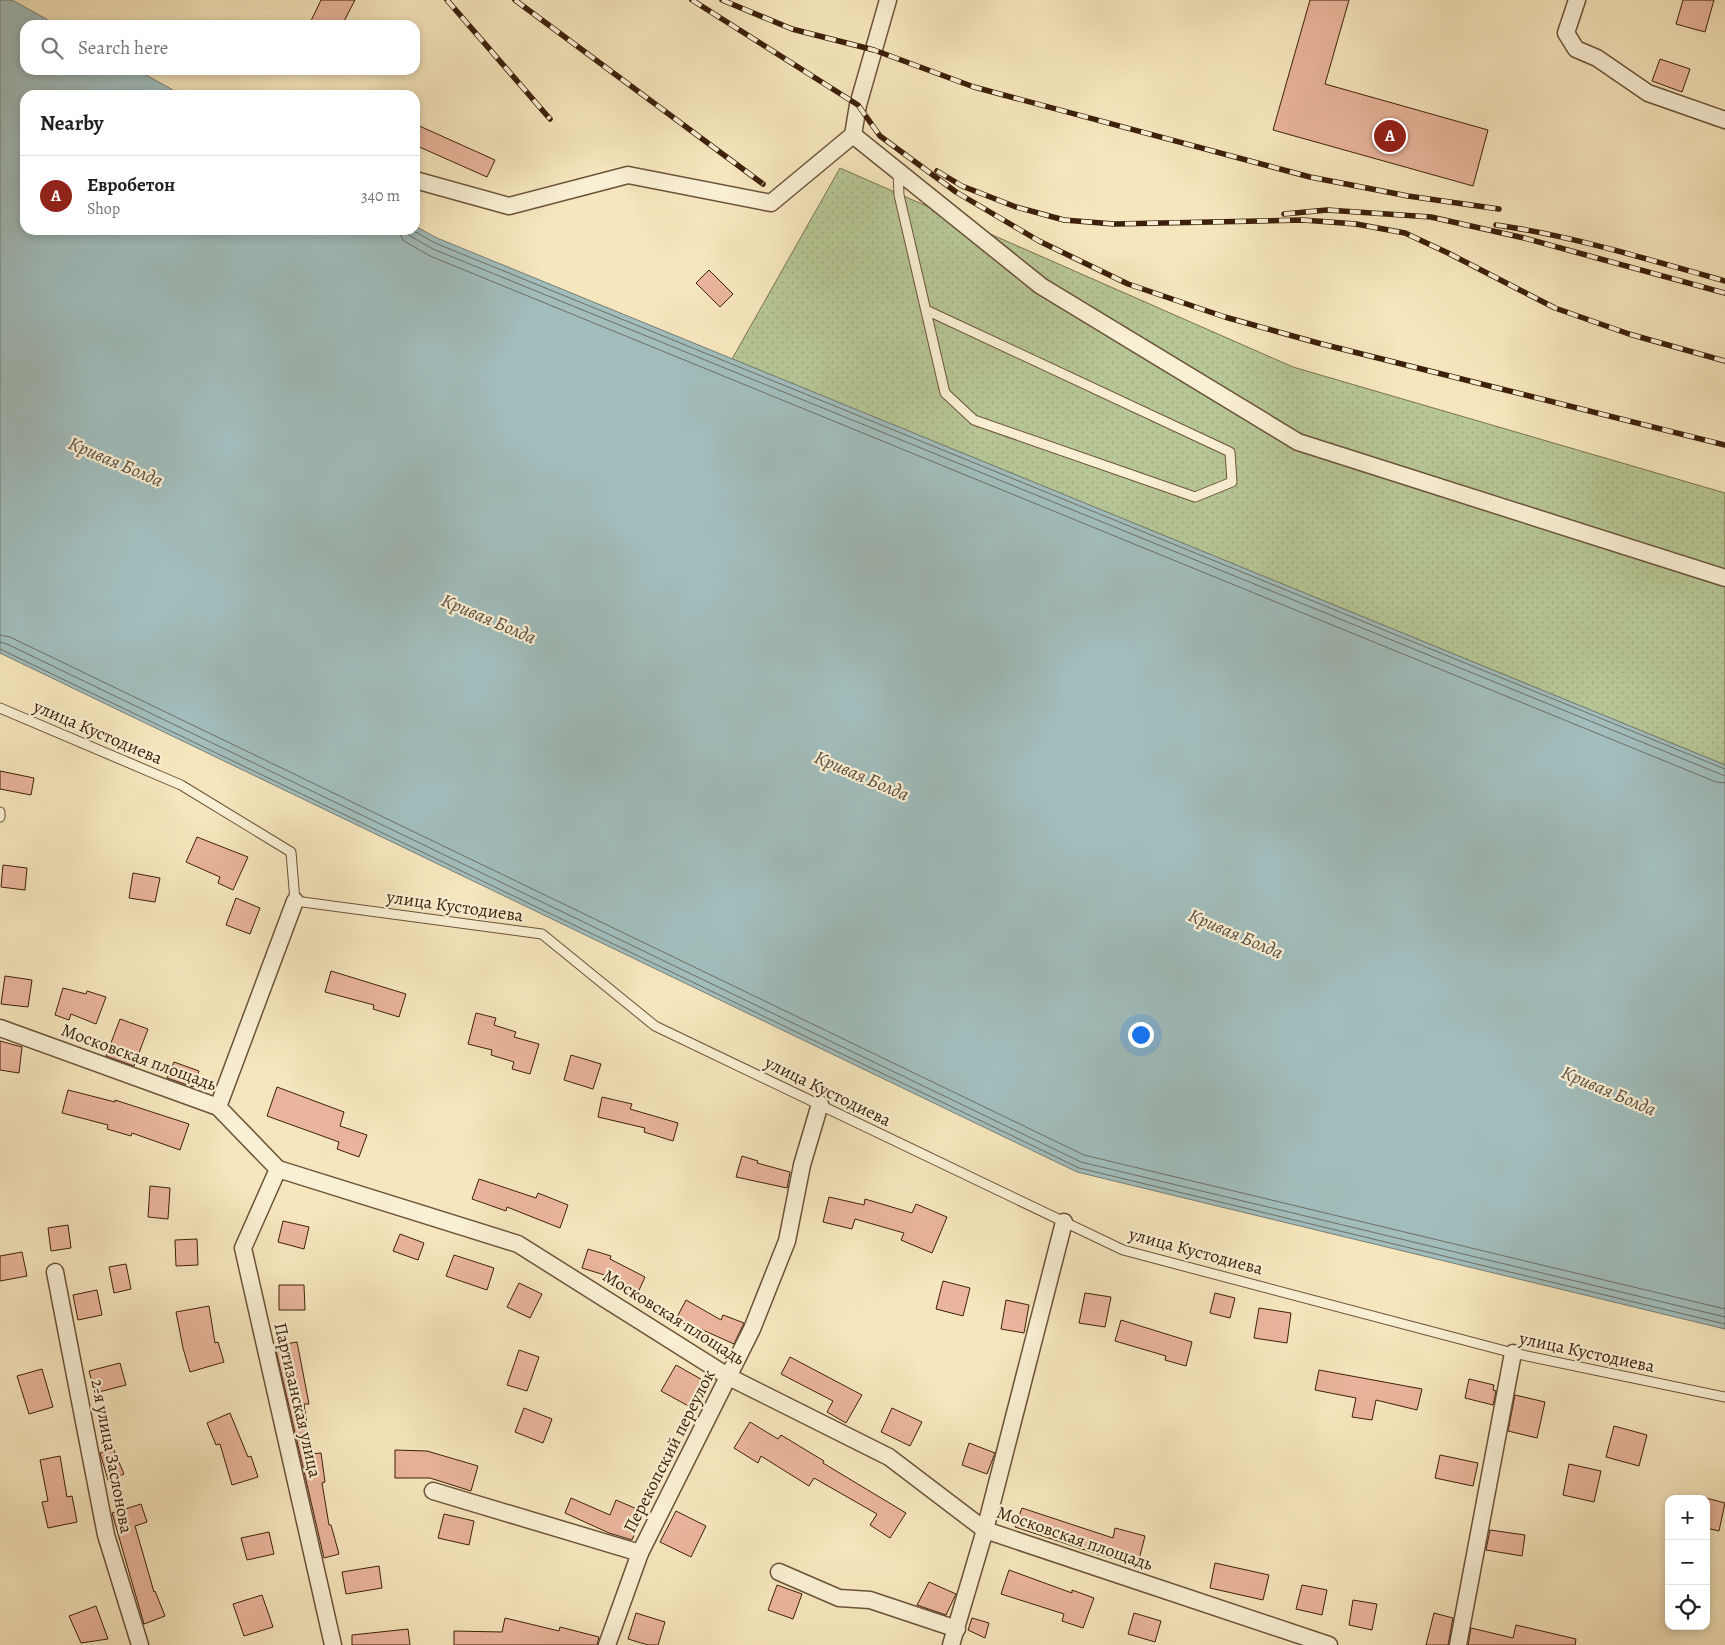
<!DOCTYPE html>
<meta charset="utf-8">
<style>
body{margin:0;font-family:Alegreya,serif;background:#f6f6f6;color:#202124}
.controls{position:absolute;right:15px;bottom:15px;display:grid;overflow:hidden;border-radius:10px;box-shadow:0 2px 8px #0003}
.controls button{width:45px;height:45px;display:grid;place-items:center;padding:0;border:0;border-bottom:1px solid #e0e0e0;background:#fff;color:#202124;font:25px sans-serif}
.you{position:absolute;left:1140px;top:1034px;width:18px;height:18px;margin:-12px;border:4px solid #fff;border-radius:50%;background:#1a73e8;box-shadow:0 0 0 8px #1a73e833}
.badge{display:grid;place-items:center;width:32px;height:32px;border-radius:50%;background:#8f2418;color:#fff;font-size:16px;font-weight:700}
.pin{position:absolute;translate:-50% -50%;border:2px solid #fff;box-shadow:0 1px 5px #0006}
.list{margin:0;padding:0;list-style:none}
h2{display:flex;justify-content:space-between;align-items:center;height:65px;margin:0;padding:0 20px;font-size:21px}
h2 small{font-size:16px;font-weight:400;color:#757577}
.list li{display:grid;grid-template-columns:32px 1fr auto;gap:15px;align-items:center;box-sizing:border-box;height:80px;padding:0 20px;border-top:1px solid #e0e0e0}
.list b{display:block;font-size:19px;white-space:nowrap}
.list p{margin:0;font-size:16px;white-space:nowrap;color:#757577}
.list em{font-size:16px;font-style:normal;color:#757577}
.icon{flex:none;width:28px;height:28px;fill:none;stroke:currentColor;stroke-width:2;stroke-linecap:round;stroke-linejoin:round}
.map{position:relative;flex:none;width:1725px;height:1645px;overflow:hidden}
.search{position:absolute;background:#fff;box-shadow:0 2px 8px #0003;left:20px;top:20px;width:400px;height:55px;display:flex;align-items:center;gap:12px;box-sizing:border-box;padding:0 18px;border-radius:15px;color:#757577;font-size:19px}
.panel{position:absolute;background:#fff;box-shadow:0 2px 8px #0003;left:20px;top:90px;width:400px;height:145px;border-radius:15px}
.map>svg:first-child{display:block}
.grass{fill:url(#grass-dots);stroke:#7a7350}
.water{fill:#a1bdbc;stroke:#797e75}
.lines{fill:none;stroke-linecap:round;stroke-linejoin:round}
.shore{stroke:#6f6e64;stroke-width:1}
.building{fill:#eab59c;stroke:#3d200b}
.service-casing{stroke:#6b5238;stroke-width:11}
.minor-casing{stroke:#6b5238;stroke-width:19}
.service{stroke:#f9efd4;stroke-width:9}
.minor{stroke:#f9efd4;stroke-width:16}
.rail-casing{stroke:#3d200b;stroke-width:5.5}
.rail{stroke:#f9efd4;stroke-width:4;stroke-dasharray:11;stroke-linecap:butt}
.labels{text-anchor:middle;stroke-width:4.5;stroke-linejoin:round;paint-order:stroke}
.street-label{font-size:18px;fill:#3d200b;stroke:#f9efd4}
.water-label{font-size:19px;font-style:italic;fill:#5b4f40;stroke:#f9efd4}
</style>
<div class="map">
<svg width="1725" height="1645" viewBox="0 0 1725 1645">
<defs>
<pattern id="grass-dots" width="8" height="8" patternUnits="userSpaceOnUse" patternTransform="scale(1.25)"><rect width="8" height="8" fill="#b7c695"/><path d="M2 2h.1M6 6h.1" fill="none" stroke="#9eaa7f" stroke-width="1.8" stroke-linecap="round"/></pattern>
</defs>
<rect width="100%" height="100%" fill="#f6e6bd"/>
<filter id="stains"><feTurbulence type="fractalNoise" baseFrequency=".004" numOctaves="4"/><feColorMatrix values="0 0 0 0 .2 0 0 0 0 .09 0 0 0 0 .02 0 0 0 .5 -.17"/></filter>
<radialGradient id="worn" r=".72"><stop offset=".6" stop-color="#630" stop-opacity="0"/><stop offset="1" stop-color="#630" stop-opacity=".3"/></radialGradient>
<polygon class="grass" points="840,168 1293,367 1725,493 1725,765 732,359"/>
<polygon class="water" points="0,0 12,0 57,25 25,25 25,70 137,70 182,95 25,95 25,230 415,230 415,226 437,238 1725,765 1725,1329 1077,1172 0,653"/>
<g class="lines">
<g class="shore">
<polyline points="397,230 404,241 430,256 1716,782 1725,783"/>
<polyline points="405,230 410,236 433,249 1725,776"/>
<polyline points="412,230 435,243 1725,769"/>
<polyline points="0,635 10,637 1084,1155 1725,1309"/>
<polyline points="0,642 7,644 1081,1162 1725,1317"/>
<polyline points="0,649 1079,1168 1725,1324"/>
</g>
</g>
<g class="building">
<polygon points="321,0 355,0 342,25 309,25"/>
<polygon points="1310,0 1349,0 1325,84 1488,130 1473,186 1273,130"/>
<polygon points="1683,0 1714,0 1705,32 1676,24"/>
<polygon points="1660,59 1690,69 1682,92 1652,81"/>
<polygon points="415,124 495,160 487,177 415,145"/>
<polygon points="709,270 733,294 720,307 696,283"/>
<polygon points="0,771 34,778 31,795 0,789"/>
<polygon points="197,837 248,857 233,890 218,883 220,877 186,862"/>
<polygon points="3,865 27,868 25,890 1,887"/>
<polygon points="133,873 160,878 155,902 129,898"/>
<polygon points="236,898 260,908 250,934 226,925"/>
<polygon points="331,971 406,994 399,1017 373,1009 374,1005 325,992"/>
<polygon points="5,976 32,980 28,1007 1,1004"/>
<polygon points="63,988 86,994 87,991 106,997 96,1024 71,1014 69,1020 55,1015"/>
<polygon points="476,1013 496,1018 494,1025 516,1032 514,1037 539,1044 530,1074 512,1069 514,1062 491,1055 492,1050 468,1044"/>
<polygon points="120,1019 148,1029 134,1066 106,1056"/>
<polygon points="0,1041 22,1047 19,1073 0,1070"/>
<polygon points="571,1055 601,1064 593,1089 564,1080"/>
<polygon points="174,1062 199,1071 193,1087 167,1078"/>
<polygon points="277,1087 344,1112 340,1126 367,1135 359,1157 337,1149 339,1142 267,1116"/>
<polygon points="68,1090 115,1102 115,1100 189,1124 180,1150 132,1133 131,1136 107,1129 108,1125 62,1113"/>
<polygon points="602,1097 632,1104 630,1109 678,1123 673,1141 644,1132 645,1128 598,1117"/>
<polygon points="742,1156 758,1161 757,1163 790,1172 787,1188 736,1177"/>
<polygon points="479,1179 536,1198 538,1193 568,1205 560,1228 507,1207 506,1211 472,1199"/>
<polygon points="150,1186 170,1188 168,1219 148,1217"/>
<polygon points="829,1197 864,1205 865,1199 912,1213 916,1204 947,1217 932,1253 901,1240 904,1233 855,1219 852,1229 823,1222"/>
<polygon points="283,1221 309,1227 304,1249 278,1242"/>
<polygon points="68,1225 71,1248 51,1251 48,1228"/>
<polygon points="400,1234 424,1243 418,1260 393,1251"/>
<polygon points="197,1239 198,1265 176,1266 175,1240"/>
<polygon points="588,1249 611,1256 610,1259 645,1277 636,1297 608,1284 611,1277 582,1268"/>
<polygon points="22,1252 27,1276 0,1281 0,1256"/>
<polygon points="454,1255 494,1268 487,1290 446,1276"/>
<polygon points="126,1264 131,1289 114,1293 109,1267"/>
<polygon points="943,1281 970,1288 963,1316 936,1309"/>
<polygon points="519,1283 542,1294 530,1318 507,1307"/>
<polygon points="279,1285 304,1285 305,1310 279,1310"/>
<polygon points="97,1290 102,1315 78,1320 73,1295"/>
<polygon points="1085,1293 1111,1297 1105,1327 1079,1323"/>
<polygon points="1215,1293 1235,1298 1230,1318 1210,1313"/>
<polygon points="686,1300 721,1320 723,1315 744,1323 734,1344 696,1327 695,1329 676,1319"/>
<polygon points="1006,1300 1029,1305 1024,1333 1001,1329"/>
<polygon points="209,1306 215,1343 218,1342 224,1362 190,1372 183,1348 176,1312"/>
<polygon points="1259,1308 1291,1313 1287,1343 1254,1338"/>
<polygon points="1121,1320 1192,1342 1186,1366 1165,1360 1166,1356 1115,1341"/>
<polygon points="297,1342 309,1404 304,1404 311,1454 321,1453 325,1482 322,1483 329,1525 331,1525 339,1554 324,1558 275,1346"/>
<polygon points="519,1350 539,1357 527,1391 507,1385"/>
<polygon points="790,1357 862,1395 846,1423 827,1412 833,1401 781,1374"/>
<polygon points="120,1363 126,1385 95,1393 89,1371"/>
<polygon points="676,1365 706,1382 692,1408 661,1391"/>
<polygon points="42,1369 53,1407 29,1414 17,1376"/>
<polygon points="1319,1370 1422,1389 1417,1410 1376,1400 1372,1420 1352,1417 1356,1398 1315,1390"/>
<polygon points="1469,1379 1494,1385 1493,1390 1496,1391 1493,1405 1465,1398"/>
<polygon points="1515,1395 1545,1402 1537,1438 1508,1431"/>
<polygon points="524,1408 552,1419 543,1443 515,1432"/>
<polygon points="892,1408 922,1422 910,1446 881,1432"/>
<polygon points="230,1413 248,1457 251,1456 258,1477 232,1485 220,1444 216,1445 207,1423"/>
<polygon points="750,1422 778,1439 781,1435 824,1461 823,1463 906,1513 890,1538 870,1525 877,1514 814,1478 809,1486 761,1456 758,1463 734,1448"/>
<polygon points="1614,1426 1647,1435 1639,1466 1606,1457"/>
<polygon points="969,1443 995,1453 987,1474 962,1465"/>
<polygon points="113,1448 124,1474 108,1480 100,1453"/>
<polygon points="395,1450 427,1451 478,1466 471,1491 430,1478 395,1478"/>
<polygon points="1440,1455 1478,1463 1473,1486 1435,1478"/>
<polygon points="60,1456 67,1497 72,1496 77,1522 48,1528 42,1502 48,1501 40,1460"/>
<polygon points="1569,1464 1601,1471 1594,1502 1563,1495"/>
<polygon points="571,1498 610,1515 616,1500 644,1512 632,1540 609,1533 565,1513"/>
<polygon points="1706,1498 1725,1503 1719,1531 1706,1528"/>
<polygon points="141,1504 147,1522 135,1526 154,1592 155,1591 165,1616 144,1624 112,1513"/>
<polygon points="1022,1508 1113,1538 1115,1528 1145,1536 1137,1567 1015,1527"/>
<polygon points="676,1511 706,1526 691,1557 660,1542"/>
<polygon points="444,1514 474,1521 469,1545 438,1538"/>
<polygon points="1490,1530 1525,1535 1522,1556 1486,1550"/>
<polygon points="269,1532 274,1554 247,1560 241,1538"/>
<polygon points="1215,1563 1269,1575 1263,1600 1210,1588"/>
<polygon points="379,1566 382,1588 346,1594 342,1572"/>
<polygon points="1009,1570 1072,1593 1072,1590 1094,1598 1083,1628 1062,1621 1064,1614 1001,1594"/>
<polygon points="929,1582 956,1594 946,1615 917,1605"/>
<polygon points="777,1585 802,1594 793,1619 768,1610"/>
<polygon points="1302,1585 1327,1590 1322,1615 1296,1609"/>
<polygon points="262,1595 273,1627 244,1636 233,1604"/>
<polygon points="1353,1600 1377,1604 1372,1630 1349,1625"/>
<polygon points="96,1606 108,1639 81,1643 69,1616"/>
<polygon points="636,1613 665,1622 658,1645 648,1645 628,1639"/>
<polygon points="1134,1613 1161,1621 1155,1642 1128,1634"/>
<polygon points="1434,1613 1453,1618 1448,1645 1426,1645"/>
<polygon points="505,1618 559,1631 560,1627 599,1637 597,1645 454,1645 454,1631 502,1632"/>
<polygon points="972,1618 989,1623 985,1638 968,1630"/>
<polygon points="1516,1625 1576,1639 1575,1645 1468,1645 1471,1628 1513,1638"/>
<polygon points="408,1629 410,1645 352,1645 352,1635"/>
</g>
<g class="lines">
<defs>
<g id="service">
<polyline points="898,172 899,195 945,393 974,420 1195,497 1232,482 1230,452 926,310"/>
<polyline points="0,708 181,785 291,852 295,901 542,934 655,1026 1123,1250 1513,1353 1725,1397"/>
<polyline points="0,812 0,817"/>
</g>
<g id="minor">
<polyline points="1577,0 1566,33 1576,49 1597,58 1648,93 1725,120"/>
<polyline points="853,135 1041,286 1298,442 1725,578"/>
<polyline points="415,180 509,206 628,175 771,203 853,135 858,105 888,0"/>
<polyline points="0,1028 218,1107 278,1169 518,1244 729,1377 889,1457 985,1530 1329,1645"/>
<polyline points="218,1107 295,901"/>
<polyline points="278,1169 243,1248 333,1645"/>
<polyline points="55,1272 106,1535 140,1645"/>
<polyline points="433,1491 640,1553"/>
<polyline points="779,1572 839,1598 870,1600 957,1629"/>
<polyline points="607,1645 640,1553 752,1329 787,1241 802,1165 820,1104"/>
<polyline points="951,1645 985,1530 1064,1222"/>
<polyline points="1458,1645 1513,1353"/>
</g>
</defs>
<use href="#service" class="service-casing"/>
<use href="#minor" class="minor-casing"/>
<use href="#service" class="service"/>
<use href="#minor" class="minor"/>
<defs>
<g id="rail">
<polyline points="447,0 550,119"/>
<polyline points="515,0 763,184"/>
<polyline points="692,0 858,105 880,136 956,192 1039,241 1128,284 1225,317 1318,343 1725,445"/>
<polyline points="722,0 792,29 874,50 974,87 1310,177 1408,196 1499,209"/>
<polyline points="937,171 962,186 1016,207 1064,220 1114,224 1303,220 1356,224 1405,233 1448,253 1555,308 1629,334 1725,361"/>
<polyline points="1284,214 1327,210 1431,217 1524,238 1725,293"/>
<path d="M1496 225C1574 236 1649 260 1725 281"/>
</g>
</defs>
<use href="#rail" class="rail-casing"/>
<use href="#rail" class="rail"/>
</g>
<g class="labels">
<g class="street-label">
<text transform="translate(98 732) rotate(23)" y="6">улица Кустодиева</text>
<text transform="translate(455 906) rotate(8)" y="6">улица Кустодиева</text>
<text transform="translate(139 1057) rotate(20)" y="6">Московская площадь</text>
<text transform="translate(828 1091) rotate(26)" y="6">улица Кустодиева</text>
<text transform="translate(1196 1251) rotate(15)" y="6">улица Кустодиева</text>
<text transform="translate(674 1317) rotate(32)" y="6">Московская площадь</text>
<text transform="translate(1587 1352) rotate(12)" y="6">улица Кустодиева</text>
<text transform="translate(298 1400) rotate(77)" y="6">Партизанская улица</text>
<text transform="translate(669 1451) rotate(-63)" y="6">Перекопский переулок</text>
<text transform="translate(112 1456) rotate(79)" y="6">2-я улица Заслонова</text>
<text transform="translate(1075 1538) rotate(19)" y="6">Московская площадь</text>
</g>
<g class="water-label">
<text transform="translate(116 461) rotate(23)" y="7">Кривая Болда</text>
<text transform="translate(489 618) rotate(23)" y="7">Кривая Болда</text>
<text transform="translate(862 775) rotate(23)" y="7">Кривая Болда</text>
<text transform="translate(1236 933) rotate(23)" y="7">Кривая Болда</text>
<text transform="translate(1609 1090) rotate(23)" y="7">Кривая Болда</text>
</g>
</g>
<rect width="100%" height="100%" filter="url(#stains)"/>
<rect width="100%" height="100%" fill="url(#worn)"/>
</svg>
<div class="controls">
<button>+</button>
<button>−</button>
<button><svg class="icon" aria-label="locate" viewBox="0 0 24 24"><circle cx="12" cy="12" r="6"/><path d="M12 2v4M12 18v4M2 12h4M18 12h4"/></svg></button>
</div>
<div class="you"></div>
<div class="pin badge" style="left:1390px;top:136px">A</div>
<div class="search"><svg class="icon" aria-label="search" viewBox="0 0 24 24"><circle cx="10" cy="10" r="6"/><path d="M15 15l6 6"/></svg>Search here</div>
<section class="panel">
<h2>Nearby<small></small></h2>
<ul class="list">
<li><span class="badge">A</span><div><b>Евробетон</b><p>Shop</p></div><em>340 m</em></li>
</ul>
</section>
</div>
